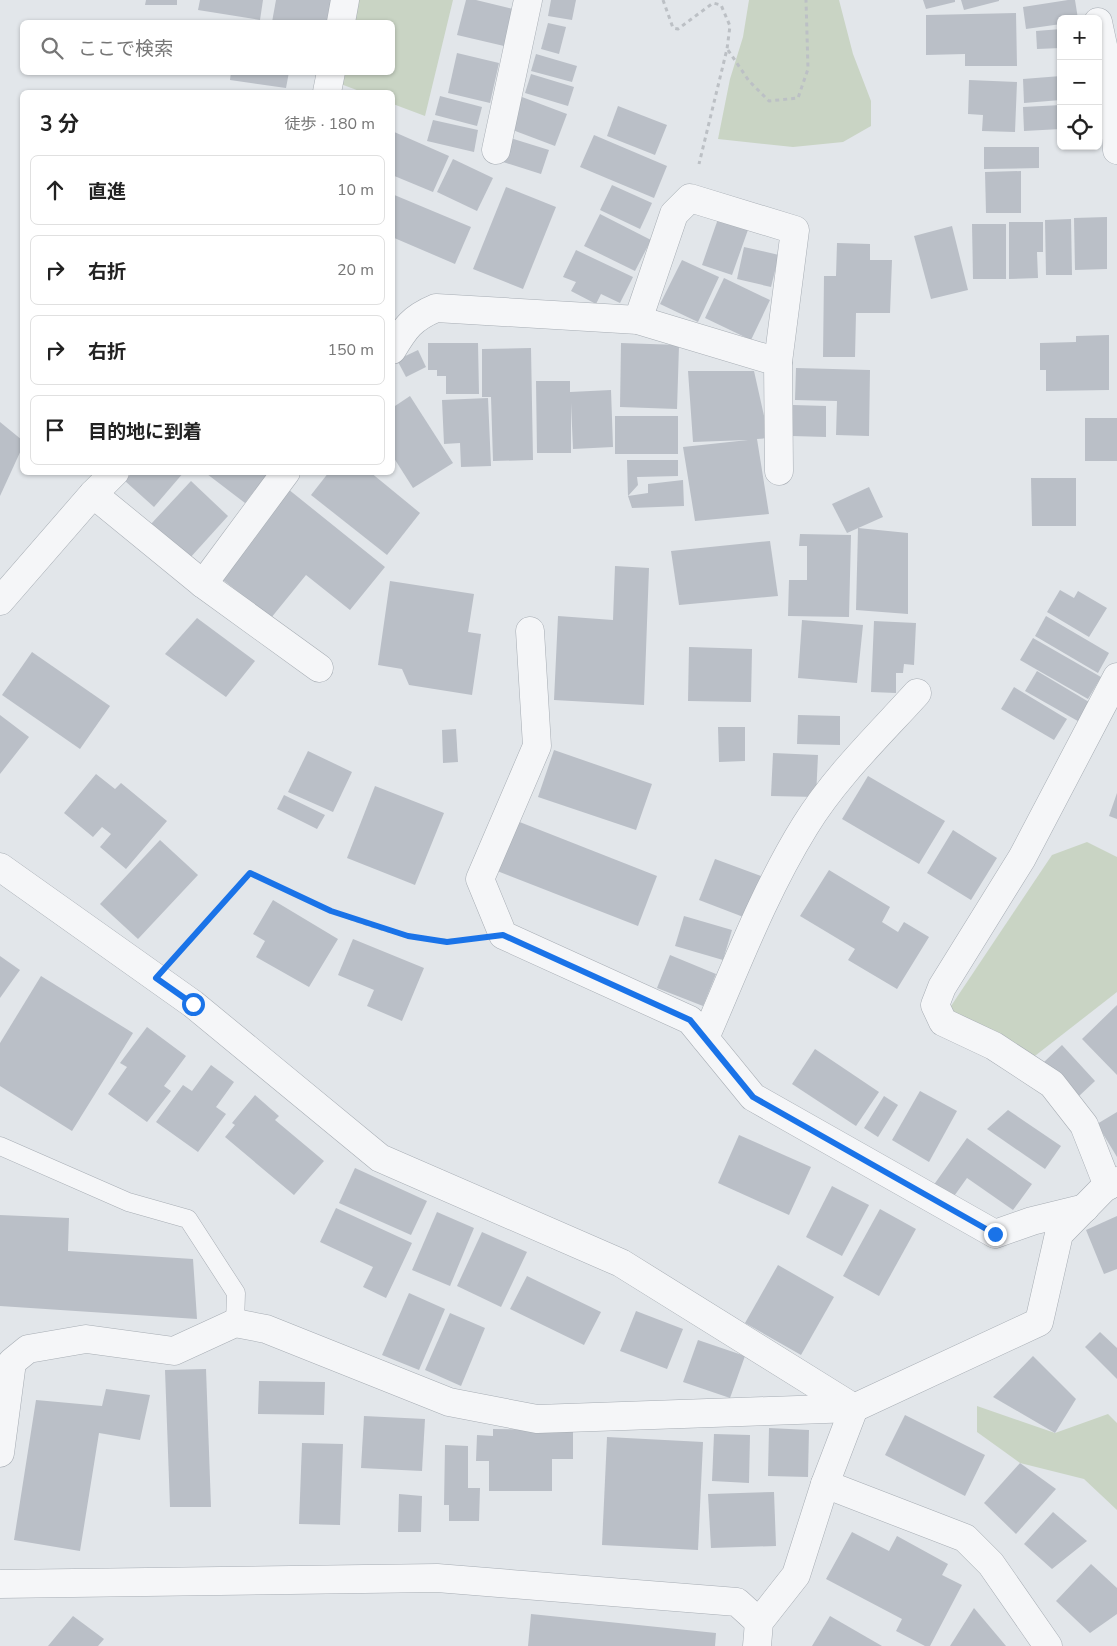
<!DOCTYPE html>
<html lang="ja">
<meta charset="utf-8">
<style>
body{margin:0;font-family:"Nunito Sans","Noto Sans JP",sans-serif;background:#f6f6f6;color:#222}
.controls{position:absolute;right:15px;top:15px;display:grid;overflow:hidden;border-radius:8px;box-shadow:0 1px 4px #0004}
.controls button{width:45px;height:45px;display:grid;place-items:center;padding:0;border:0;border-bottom:1px solid #e0e0e0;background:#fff;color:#222;font:25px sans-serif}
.stop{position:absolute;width:15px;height:15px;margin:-11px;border:4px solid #1a73e8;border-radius:50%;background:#fff}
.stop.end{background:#1a73e8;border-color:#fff;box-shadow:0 1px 5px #0008}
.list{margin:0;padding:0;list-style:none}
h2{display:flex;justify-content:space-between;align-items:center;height:65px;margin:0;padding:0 20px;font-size:21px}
h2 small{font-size:16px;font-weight:400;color:#767676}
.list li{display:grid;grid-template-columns:32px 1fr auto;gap:15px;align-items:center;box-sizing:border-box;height:70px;margin:0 10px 10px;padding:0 10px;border:1px solid #e0e0e0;border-radius:8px}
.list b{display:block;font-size:19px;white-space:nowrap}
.list em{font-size:16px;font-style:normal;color:#767676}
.icon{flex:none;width:28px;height:28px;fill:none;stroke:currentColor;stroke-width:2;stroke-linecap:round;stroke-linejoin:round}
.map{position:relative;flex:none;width:1117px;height:1646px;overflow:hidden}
.search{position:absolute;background:#fff;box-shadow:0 1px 4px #0004;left:20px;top:20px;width:375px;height:55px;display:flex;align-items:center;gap:12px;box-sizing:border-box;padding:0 18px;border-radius:8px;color:#767676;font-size:19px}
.panel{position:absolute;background:#fff;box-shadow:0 1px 4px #0004;left:20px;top:90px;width:375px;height:385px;border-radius:8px}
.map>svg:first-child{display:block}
.green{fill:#c9d4c4}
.building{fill:#babfc7}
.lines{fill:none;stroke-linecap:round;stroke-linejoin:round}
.service-casing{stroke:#a7adb4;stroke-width:19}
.minor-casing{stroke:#a7adb4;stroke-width:29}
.path{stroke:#bcc0c5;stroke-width:3;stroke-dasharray:4 4;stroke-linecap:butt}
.service{stroke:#f5f6f8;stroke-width:18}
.minor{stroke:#f5f6f8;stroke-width:28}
.route{stroke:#1a73e8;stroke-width:6}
</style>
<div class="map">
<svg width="1117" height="1646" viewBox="0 0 1117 1646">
<rect width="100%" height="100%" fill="#e2e6ea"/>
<g class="green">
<polygon points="354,0 453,0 425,116 393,104 392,92 362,92 338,83 340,73 392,72 392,22 350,22"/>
<polygon points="749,0 839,0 853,54 871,101 871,126 843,142 793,147 718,139 730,79 743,37"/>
<polygon points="1087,842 1117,857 1117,992 1031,1059 949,1009 1052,855"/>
<polygon points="977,1406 1055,1433 1108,1414 1117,1423 1117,1510 1084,1479 1020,1463 977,1432"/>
</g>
<g class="building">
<polygon points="146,0 177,0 177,5 145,5"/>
<polygon points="200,0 263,0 260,20 198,10"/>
<polygon points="276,0 333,0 330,22 272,22"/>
<polygon points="466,0 476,0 513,9 504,46 457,35"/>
<polygon points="551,0 576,0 572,20 548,16"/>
<polygon points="923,0 955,0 955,2 926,9"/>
<polygon points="961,0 999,0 999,1 964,10"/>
<polygon points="1068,0 1075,0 1078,19 1061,19 1061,24 1026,29 1023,7"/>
<polygon points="1016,13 1017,66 965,66 965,54 926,55 926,15"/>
<polygon points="548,23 566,27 559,54 541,49"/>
<polygon points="1061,29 1061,48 1037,49 1036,31"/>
<polygon points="457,53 499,63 490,103 448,93"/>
<polygon points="536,54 577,66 572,82 531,71"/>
<polygon points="231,72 289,72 286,88 230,80"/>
<polygon points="531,74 574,87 568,106 525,93"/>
<polygon points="1061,76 1061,100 1024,103 1023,79"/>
<polygon points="969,80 1017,82 1015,132 982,131 983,115 968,114"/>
<polygon points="440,96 482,107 477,126 435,115"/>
<polygon points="522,97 567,114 555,146 510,129"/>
<polygon points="1061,105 1061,129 1024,131 1023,107"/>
<polygon points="618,106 667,125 655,155 607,136"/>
<polygon points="433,120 478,130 474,152 427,141"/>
<polygon points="392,131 449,156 433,192 392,175"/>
<polygon points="594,135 667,166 654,198 580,167"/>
<polygon points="507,137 549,150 541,174 500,161"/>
<polygon points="984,147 1039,147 1039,168 984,169"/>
<polygon points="453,159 493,178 477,211 437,192"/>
<polygon points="1021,171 1021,213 986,213 985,172"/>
<polygon points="612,185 652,203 640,229 600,210"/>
<polygon points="506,187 556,207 523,289 473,269"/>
<polygon points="392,194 471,227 455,264 392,237"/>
<polygon points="600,214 651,240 635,271 584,246"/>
<polygon points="719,216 749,227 732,275 702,265"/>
<polygon points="1107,217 1107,269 1075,270 1074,218"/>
<polygon points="1071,219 1072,275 1046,275 1045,220"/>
<polygon points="1009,222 1043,222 1043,252 1037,252 1038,278 1009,279"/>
<polygon points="972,224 1006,224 1006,279 973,279"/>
<polygon points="952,226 968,290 931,299 914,236"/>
<polygon points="837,243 870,244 870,260 892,260 890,313 856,313 855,357 823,357 824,276 836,276"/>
<polygon points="744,247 779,255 771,287 737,279"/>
<polygon points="576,250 633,277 620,303 601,294 596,304 571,291 576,282 563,277"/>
<polygon points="682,260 719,277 698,322 660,304"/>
<polygon points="724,278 770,300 751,340 705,318"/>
<polygon points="1109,335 1109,390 1046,391 1046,370 1040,370 1040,343 1076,342 1076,336"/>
<polygon points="428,343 478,343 479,394 446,394 446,376 437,376 437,370 428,370"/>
<polygon points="621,343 679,345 677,409 620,407"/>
<polygon points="531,348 533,460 493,461 491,397 482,397 482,349"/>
<polygon points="418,350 426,367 406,377 397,360"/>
<polygon points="796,368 870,370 869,436 836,435 837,401 795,400"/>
<polygon points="688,371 754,371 769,438 757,439 769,514 695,521 683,447 748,440 693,442"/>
<polygon points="536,381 570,381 570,392 611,390 613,447 573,449 571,403 571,453 537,453"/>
<polygon points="410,396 453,463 413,488 392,455 392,408"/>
<polygon points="488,398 491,466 461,467 460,443 444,444 442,400"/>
<polygon points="793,405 826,406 826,437 792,436"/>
<rect x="615" y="416" width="63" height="38"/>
<rect x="1085" y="418" width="32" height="43"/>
<polygon points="0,422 22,440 22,448 0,496"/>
<polygon points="627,460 678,460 678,476 637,477 638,485 628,496"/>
<polygon points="132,472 184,472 154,507 125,481"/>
<polygon points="208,472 269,472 245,503 207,474"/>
<polygon points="329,472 370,472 420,513 387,555 311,495"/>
<polygon points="1031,478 1076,478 1076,526 1032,526"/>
<polygon points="683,480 684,506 632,508 628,496 648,493 648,484"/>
<polygon points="191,481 228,516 189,559 151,524"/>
<polygon points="869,487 883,517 847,533 832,504"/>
<polygon points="288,489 385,567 350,610 306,575 271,618 218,576"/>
<polygon points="858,528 908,533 908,614 856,610"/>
<polygon points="800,534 851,535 849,617 788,616 789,580 807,580 807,546 799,546"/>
<polygon points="770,541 778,596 679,605 671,551"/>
<polygon points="615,566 649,568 644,705 554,700 558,616 613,620"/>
<polygon points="390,581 474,594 468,632 481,634 472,695 409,685 402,669 378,665"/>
<polygon points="1060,590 1074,598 1078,591 1107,608 1089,637 1047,612"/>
<polygon points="1046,616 1109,653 1098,673 1035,636"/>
<polygon points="197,618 255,661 226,697 165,654"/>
<polygon points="802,620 863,625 857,683 798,678"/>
<polygon points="874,621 916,623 914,665 904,664 903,673 896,673 896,693 871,692"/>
<polygon points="1033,638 1101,677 1088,699 1020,660"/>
<polygon points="689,647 752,649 751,702 688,701"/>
<polygon points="32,652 110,706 80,749 2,695"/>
<polygon points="1037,671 1094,705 1083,724 1025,691"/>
<polygon points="1014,687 1067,719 1054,740 1001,709"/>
<polygon points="0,715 29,737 0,774"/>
<polygon points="798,715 840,716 840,745 797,744"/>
<polygon points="718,727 745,727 745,761 719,762"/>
<polygon points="456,729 458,762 443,763 442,730"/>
<polygon points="554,750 652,784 636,830 538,797"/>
<polygon points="308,751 352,772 333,812 288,792"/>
<polygon points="773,753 818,755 816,797 771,796"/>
<polygon points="96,774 115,789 121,783 167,821 126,869 100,847 111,834 102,827 93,837 64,813"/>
<polygon points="868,776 945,821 919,864 842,819"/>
<polygon points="375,786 444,813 415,885 347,858"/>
<polygon points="1117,793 1117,819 1109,816"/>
<polygon points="284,795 325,815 317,829 277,809"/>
<polygon points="512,819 657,876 638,926 492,869"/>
<polygon points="953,830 997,858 971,900 927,873"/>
<polygon points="160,840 198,875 138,939 100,904"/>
<polygon points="715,859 761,876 746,918 699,900"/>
<polygon points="829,870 890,907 882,922 898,932 904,922 929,937 897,989 848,960 855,949 800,916"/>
<polygon points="273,900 338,939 309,987 256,957 265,941 253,934"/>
<polygon points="684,916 732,930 723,960 675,946"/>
<polygon points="353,939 424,968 402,1021 367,1006 374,990 338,975"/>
<polygon points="670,955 716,974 703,1006 657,988"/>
<polygon points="0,956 20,970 0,998"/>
<polygon points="41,976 133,1033 72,1131 0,1086 0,1043"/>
<polygon points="1117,1005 1117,1075 1082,1039"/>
<polygon points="147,1027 186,1056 164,1086 171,1091 147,1122 108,1094 127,1067 120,1063"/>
<polygon points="1062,1045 1095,1081 1078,1097 1044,1062"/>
<polygon points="815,1049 879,1092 856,1126 792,1084"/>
<polygon points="211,1065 234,1082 216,1107 226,1114 198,1152 156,1122 183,1085 192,1091"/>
<polygon points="920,1091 957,1111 929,1162 892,1140"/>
<polygon points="255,1095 279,1116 275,1120 324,1161 294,1195 225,1137 235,1125 232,1123"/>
<polygon points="884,1096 898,1105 878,1137 864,1128"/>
<polygon points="1008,1110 1061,1146 1045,1169 987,1129"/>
<polygon points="1117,1112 1117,1157 1097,1124"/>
<polygon points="739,1135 811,1167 789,1215 718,1183"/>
<polygon points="967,1138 1032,1184 1013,1210 967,1178 952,1199 933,1186"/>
<polygon points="355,1168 427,1201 411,1235 339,1203"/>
<polygon points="832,1186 869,1205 842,1256 806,1237"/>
<polygon points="336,1208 412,1243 386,1298 363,1287 373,1267 320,1242"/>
<polygon points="880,1209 916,1229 879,1296 843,1276"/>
<polygon points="437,1212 474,1228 450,1286 412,1270"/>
<polygon points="0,1215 69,1218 68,1251 193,1259 197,1319 0,1306"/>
<polygon points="1117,1216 1117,1269 1104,1274 1086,1230"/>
<polygon points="482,1232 527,1252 501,1307 457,1286"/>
<polygon points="778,1265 834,1297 801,1355 745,1323"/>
<polygon points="527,1276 601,1312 584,1345 510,1309"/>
<polygon points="409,1293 445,1309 419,1370 382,1355"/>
<polygon points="636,1311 683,1329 667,1369 620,1351"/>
<polygon points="450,1313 485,1328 461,1386 425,1370"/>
<polygon points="1100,1332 1117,1348 1117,1379 1085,1347"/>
<polygon points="698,1340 745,1356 730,1398 683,1382"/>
<polygon points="1033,1356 1076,1399 1055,1433 993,1397"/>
<polygon points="206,1369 211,1507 170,1507 165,1370"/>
<polygon points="259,1381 325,1382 324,1415 258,1414"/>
<polygon points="106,1389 150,1395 140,1440 99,1433 80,1551 14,1540 36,1400 102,1406"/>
<polygon points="905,1415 985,1455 965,1496 885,1455"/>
<polygon points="364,1416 425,1419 422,1471 361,1468"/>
<polygon points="769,1428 809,1430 808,1477 768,1476"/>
<polygon points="493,1429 573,1430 573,1459 552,1459 552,1491 489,1491 489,1461 476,1461 477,1435 493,1436"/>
<polygon points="714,1434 750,1435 749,1483 712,1481"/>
<polygon points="607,1437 703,1442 698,1550 602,1545"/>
<polygon points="302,1443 343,1444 340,1525 299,1524"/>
<polygon points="445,1445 468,1446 468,1488 480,1488 479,1521 449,1521 449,1505 444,1505"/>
<polygon points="1020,1463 1056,1489 1016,1534 984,1503"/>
<polygon points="774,1492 776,1546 711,1548 708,1494"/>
<polygon points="399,1494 422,1496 421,1532 398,1532"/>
<polygon points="1053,1512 1087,1541 1052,1569 1024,1544"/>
<polygon points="852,1532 889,1551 897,1536 948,1564 942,1575 962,1585 930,1646 925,1646 896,1631 902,1619 826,1579"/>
<polygon points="1091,1564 1117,1588 1117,1614 1090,1633 1056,1601"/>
<polygon points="974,1608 1006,1646 950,1646"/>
<polygon points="531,1614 716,1633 715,1646 528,1646"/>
<polygon points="73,1616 104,1639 98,1646 48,1646"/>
<polygon points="830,1616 882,1646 812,1646"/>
</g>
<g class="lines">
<defs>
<polyline id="service" points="0,1146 128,1202 188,1219 236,1293 235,1323"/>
<g id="minor">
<polyline points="341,22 345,0"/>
<polyline points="1098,22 1112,88 1117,150"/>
<polyline points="327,92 331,72"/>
<polyline points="496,150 528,0"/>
<polyline points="638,320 674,214 690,198 795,230 778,362"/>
<path d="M392 350C405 328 412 318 436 308L638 320 778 362 779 471"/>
<polyline points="93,494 203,584 319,668"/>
<polyline points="203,584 286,472"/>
<polyline points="0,601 93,494 115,472"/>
<polyline points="530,631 537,746 480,879 503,935 690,1020 753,1097 995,1234 1032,1221 1085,1208"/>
<polyline points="0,867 193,1004 380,1158 621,1263 854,1408"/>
<path d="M705 1038C736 967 764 892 805 826 835 777 879 735 917 693"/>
<polyline points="1108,1186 1084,1125 1052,1084 994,1046 943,1022 935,1005 942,987 1022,858 1117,677"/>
<polyline points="0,1453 12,1362 28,1349 86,1339 174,1351 235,1323 266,1329 449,1402 537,1419 854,1408 1039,1322 1059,1234 1105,1187 1117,1181"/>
<polyline points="825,1484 965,1538 991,1564 1048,1646"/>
<polyline points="0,1584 437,1578 737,1602 759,1622"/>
<polyline points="757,1646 759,1622 796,1575 825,1484 854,1408"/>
</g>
</defs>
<use href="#service" class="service-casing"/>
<use href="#minor" class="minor-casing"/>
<g class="path">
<polyline points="663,0 673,28 678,29 713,3 721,5 730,26 727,49 699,164"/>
<polyline points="728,50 749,81 769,101 798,98 808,69 806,0"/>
<path d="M178 953 250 873C313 903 397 948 468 939"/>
</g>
<use href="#service" class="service"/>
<use href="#minor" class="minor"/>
</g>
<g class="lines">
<polyline class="route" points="193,1004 156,978 250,873 331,911 408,936 447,942 503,935 690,1020 753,1097 995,1234"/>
</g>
</svg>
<div class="controls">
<button>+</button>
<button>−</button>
<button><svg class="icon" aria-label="locate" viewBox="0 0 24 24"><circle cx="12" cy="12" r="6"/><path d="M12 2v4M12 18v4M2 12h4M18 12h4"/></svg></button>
</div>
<div class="stop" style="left:193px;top:1004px"></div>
<div class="stop end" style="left:995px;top:1234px"></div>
<div class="search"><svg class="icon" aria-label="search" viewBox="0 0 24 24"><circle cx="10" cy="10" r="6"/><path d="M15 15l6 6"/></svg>ここで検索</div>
<section class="panel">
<h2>3 分<small>徒歩 · 180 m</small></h2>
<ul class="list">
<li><svg class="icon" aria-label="ahead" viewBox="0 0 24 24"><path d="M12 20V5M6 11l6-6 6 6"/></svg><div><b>直進</b></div><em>10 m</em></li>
<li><svg class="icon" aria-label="right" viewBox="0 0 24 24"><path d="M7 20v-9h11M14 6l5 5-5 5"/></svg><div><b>右折</b></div><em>20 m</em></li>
<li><svg class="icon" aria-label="right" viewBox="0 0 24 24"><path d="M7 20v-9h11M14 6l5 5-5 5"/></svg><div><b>右折</b></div><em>150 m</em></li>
<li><svg class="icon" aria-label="arrive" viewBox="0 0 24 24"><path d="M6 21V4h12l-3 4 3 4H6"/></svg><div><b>目的地に到着</b></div></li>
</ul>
</section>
</div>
